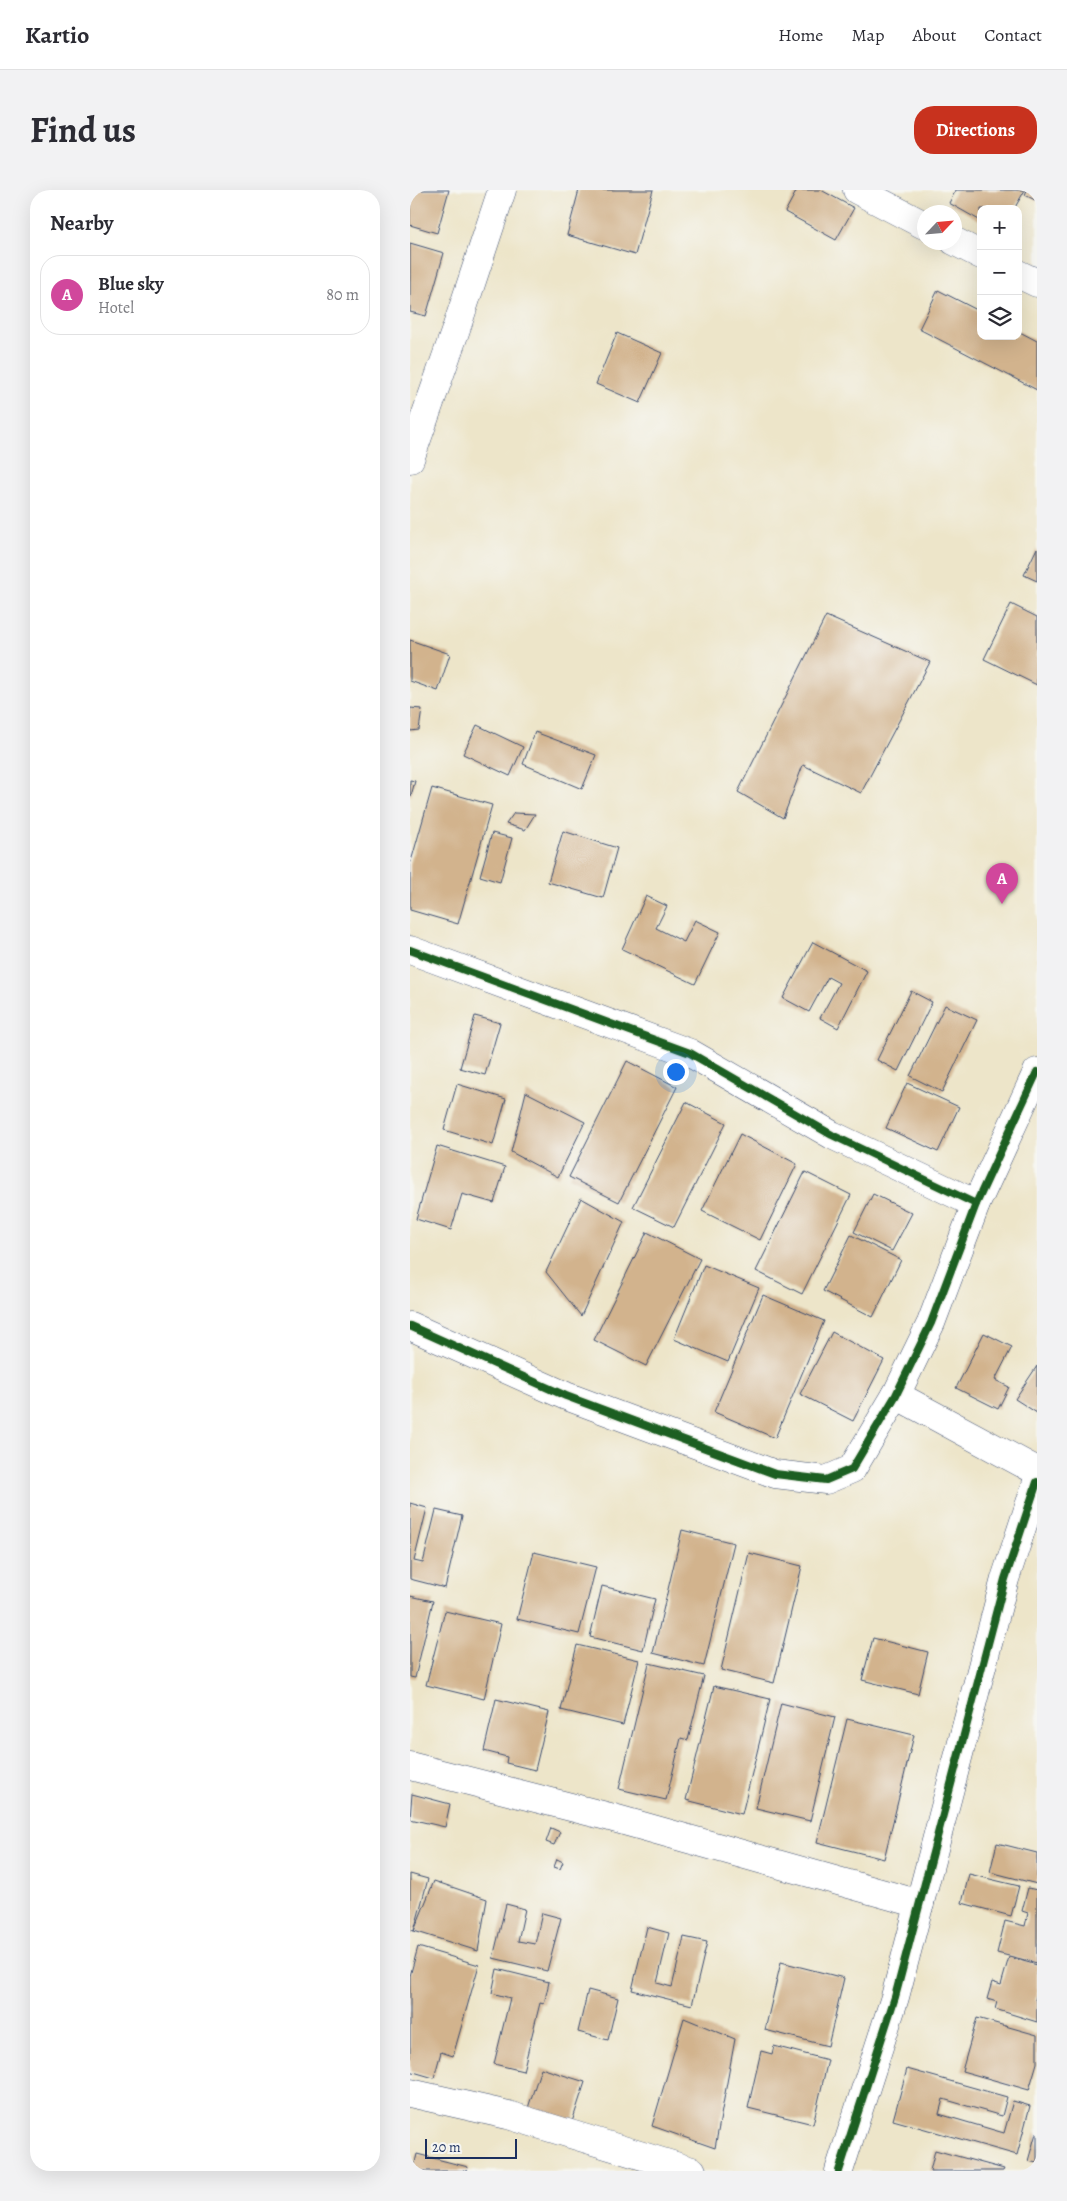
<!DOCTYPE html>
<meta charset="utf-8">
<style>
body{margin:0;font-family:Alegreya,serif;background:#f2f2f3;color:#2b2b33}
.controls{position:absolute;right:15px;top:15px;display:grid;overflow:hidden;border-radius:10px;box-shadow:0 5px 20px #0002}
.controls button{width:45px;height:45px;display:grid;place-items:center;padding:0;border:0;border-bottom:1px solid #e1e1e2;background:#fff;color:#2b2b33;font:25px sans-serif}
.compass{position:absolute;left:507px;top:15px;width:45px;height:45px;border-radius:50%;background:#fff;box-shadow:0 5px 20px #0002;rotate:64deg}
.scale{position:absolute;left:15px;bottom:12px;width:92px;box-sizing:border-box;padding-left:5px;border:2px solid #1b2f5e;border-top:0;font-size:14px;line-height:18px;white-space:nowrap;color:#1b2f5e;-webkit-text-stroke:4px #f6f6f2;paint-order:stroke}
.you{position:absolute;left:265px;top:881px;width:18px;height:18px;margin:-12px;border:4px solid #fff;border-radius:50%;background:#1a73e8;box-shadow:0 0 0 8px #1a73e833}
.badge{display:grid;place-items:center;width:32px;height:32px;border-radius:50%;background:#c8321e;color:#fff;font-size:16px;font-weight:700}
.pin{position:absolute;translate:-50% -41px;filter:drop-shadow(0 1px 2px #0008)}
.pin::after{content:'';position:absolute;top:26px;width:18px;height:15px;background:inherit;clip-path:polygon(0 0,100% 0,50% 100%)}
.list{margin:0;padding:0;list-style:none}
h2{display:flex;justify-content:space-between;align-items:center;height:65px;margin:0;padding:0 20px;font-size:21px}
h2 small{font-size:16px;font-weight:400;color:#7c7c81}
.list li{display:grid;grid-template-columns:32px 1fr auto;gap:15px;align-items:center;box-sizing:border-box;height:80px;margin:0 10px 10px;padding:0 10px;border:1px solid #e1e1e2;border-radius:20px}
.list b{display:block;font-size:19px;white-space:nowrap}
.list p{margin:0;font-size:16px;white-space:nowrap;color:#7c7c81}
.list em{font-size:16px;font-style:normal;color:#7c7c81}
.icon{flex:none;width:28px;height:28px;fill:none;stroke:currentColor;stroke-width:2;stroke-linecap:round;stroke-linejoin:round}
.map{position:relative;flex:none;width:627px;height:1981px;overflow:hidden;border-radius:20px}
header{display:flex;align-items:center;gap:30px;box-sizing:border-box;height:70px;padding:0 25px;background:#fff;border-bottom:1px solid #e1e1e2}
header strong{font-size:24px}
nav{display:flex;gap:28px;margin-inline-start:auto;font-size:18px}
.intro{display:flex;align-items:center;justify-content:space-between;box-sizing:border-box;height:120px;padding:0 30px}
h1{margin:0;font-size:35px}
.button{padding:12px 22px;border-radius:20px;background:#c8321e;color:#fff;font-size:18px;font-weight:700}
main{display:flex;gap:30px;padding:0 30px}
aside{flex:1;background:#fff;border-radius:20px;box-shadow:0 5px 20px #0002}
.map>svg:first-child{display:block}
.building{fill:#d2b38d}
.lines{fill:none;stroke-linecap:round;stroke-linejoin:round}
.street-casing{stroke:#3a4a6e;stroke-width:29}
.street{stroke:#fff;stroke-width:28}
.cycleway-casing{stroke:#f6f6f2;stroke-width:11}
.cycleway{stroke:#1b5e20;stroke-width:8}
</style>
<header>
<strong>Kartio</strong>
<nav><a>Home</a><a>Map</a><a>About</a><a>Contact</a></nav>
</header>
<div class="intro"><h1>Find us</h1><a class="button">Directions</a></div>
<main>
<aside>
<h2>Nearby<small></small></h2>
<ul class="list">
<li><span class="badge" style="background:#d1479c">A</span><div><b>Blue sky</b><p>Hotel</p></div><em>80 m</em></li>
</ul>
</aside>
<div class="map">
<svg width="627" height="1981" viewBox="0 0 627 1981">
<rect width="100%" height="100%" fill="#f6f6f2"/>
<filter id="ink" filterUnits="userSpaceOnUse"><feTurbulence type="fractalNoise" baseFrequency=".02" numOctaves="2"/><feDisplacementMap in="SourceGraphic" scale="10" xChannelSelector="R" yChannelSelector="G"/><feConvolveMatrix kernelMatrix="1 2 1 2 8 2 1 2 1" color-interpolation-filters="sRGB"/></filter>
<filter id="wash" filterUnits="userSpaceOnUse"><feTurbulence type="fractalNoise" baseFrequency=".0096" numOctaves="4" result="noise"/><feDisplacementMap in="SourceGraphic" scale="20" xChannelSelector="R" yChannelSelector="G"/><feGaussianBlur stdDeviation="1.12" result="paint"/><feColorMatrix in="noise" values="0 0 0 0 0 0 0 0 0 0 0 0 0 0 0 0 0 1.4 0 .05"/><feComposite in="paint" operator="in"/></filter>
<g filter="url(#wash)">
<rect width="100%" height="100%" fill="#ede5c9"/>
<g id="blocks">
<g class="building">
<polygon points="0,0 39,0 27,43 0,35"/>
<polygon points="169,0 243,0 225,65 157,45"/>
<polygon points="387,0 411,0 444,18 426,50 375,22"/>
<polygon points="546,0 615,0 604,19 571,19 571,31 539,13"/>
<polygon points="617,0 627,0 627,11 615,5"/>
<polygon points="0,53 34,63 16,126 0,122"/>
<polygon points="528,100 571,122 571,146 608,146 608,141 627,151 627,200 509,139"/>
<polygon points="207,143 252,163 230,213 186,194"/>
<polygon points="627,358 627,391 614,385"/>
<polygon points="601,414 627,427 627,495 574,469"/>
<polygon points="416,426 520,472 451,603 393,575 373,628 328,602"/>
<polygon points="0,450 40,464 28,501 0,491"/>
<polygon points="0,518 12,519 9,540 0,541"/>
<polygon points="67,535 113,557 100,586 53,564"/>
<polygon points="125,542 186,565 172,599 113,574"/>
<polygon points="0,590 5,591 1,606 0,606"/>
<polygon points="22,598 82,615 48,734 0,720 0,675"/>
<polygon points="104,623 125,624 115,640 96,634"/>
<polygon points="153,641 207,658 193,708 138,692"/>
<polygon points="82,643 102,648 90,692 70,686"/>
<polygon points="236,706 257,716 246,738 274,752 285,730 310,742 285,794 212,759"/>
<polygon points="403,752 457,781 428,838 410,828 429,793 418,787 399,822 373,808"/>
<polygon points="501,801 522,812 488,881 467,870"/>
<polygon points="535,815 567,830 532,902 500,886"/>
<polygon points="65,826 90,833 75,885 50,878"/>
<polygon points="217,871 267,897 209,1012 159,987"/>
<polygon points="497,893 549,917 528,962 476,938"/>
<polygon points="47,894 96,909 83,955 34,940"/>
<polygon points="116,902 175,932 148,987 101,962"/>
<polygon points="276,912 316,933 264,1037 223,1017"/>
<polygon points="330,944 387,974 350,1050 292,1021"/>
<polygon points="27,956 95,977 84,1013 52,1004 41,1040 6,1029"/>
<polygon points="395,982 441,1005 392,1104 346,1081"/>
<polygon points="463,1004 502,1023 482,1061 444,1042"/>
<polygon points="171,1008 214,1032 171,1126 136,1082"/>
<polygon points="237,1042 290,1069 236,1176 184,1150"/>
<polygon points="441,1045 491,1070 463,1127 413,1101"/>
<polygon points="294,1075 349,1098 318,1172 264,1149"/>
<polygon points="353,1105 414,1131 365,1248 304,1222"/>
<polygon points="422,1142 474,1170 443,1231 390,1204"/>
<polygon points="574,1143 602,1157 585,1190 599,1197 588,1219 546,1198"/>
<polygon points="627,1176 627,1223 605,1209"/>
<polygon points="0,1313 17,1318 4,1371 13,1373 26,1320 52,1326 35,1398 0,1389"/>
<polygon points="272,1340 324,1353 294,1476 243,1463"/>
<polygon points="124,1362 186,1377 169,1444 107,1429"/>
<polygon points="339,1363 392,1376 364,1493 311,1480"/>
<polygon points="192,1396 245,1409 233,1460 180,1447"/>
<polygon points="0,1406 23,1411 5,1488 0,1487"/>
<polygon points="35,1421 91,1434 74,1509 16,1495"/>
<polygon points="463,1448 518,1462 508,1504 452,1490"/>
<polygon points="167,1455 229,1470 213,1535 151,1520"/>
<polygon points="239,1473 294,1486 278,1550 271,1548 256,1610 209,1599"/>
<polygon points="304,1496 360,1509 332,1624 276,1610"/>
<polygon points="86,1509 139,1522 125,1580 96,1573 97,1567 74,1561"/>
<polygon points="371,1513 425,1527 400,1631 346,1618"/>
<polygon points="437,1529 504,1545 474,1669 407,1652"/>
<polygon points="2,1604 40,1614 35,1637 0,1629"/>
<polygon points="141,1638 150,1642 144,1655 136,1652"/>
<polygon points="587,1653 627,1663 627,1694 580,1682"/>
<polygon points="147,1669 153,1672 150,1679 144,1677"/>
<polygon points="0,1684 18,1689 4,1741 0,1740"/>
<polygon points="559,1684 609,1696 601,1726 552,1713"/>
<polygon points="24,1691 77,1709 68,1761 4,1741"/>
<polygon points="618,1698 627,1700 627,1773 587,1763 595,1731 615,1736 618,1723 612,1721"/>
<polygon points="96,1714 115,1719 108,1751 125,1754 132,1723 151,1728 137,1781 83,1768"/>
<polygon points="237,1737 259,1743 247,1793 262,1797 274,1747 297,1752 282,1815 222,1800"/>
<polygon points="8,1757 69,1775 43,1866 31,1862 24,1888 0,1881 0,1786"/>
<polygon points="599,1767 627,1775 627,1803 625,1810 627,1811 627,1832 585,1819 587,1812 577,1809 582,1792 591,1795"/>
<polygon points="371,1772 434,1788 418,1856 355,1840"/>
<polygon points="87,1779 139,1792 134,1814 130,1813 113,1881 84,1874 100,1808 82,1803"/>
<polygon points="178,1800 208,1808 198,1850 168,1842"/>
<polygon points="274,1828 325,1849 305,1958 242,1936"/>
<polygon points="567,1828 627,1845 627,1873 619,1900 552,1881"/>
<polygon points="364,1856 418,1870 403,1934 338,1918 351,1861 362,1864"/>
<polygon points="131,1878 175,1892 162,1932 118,1918"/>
<polygon points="497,1879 597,1907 592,1926 533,1909 529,1924 594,1943 603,1911 620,1916 607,1965 483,1930"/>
<polygon points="626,1943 627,1943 627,1973 618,1971"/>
<polygon points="525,1960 594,1979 593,1981 520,1981"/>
<polygon points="7,1964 58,1977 57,1981 3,1981"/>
</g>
</g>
</g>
<g filter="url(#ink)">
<use href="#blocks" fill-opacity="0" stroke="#3a4a6e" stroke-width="1"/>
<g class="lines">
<defs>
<g id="street">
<polyline points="447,0 514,35"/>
<polyline points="544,51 571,65"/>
<polyline points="608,84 627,93"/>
<polyline points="0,269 46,139 92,0"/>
<polyline points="0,760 280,863 422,945 566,1014"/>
<polyline points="0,1136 156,1206 365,1284 416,1290 442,1279 486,1205 521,1133 566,1014 627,882"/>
<polyline points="486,1205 627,1281"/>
<polyline points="0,1576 200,1627 510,1714"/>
<polyline points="0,1903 98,1925 282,1981"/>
<polyline points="429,1981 485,1807 595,1389 627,1292"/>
</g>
</defs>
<use href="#street" class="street-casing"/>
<use href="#street" class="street"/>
<defs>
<g id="cycleway">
<polyline points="0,760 280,863 422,945 566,1014"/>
<polyline points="0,1136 156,1206 365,1284 416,1290 442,1279 486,1205 521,1133 566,1014 627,882"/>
<polyline points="429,1981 485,1807 595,1389 627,1292"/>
</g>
</defs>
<use href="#cycleway" class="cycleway-casing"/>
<use href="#cycleway" class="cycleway"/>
</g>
</g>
</svg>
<div class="controls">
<button>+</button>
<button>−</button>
<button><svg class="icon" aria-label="layers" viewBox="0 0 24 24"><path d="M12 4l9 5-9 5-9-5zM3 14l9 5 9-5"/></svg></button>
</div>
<svg class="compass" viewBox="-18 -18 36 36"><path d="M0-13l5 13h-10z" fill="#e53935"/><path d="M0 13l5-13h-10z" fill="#7c7c81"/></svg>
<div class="scale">20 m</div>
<div class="you"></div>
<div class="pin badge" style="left:592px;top:714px;background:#d1479c">A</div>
</div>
</main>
